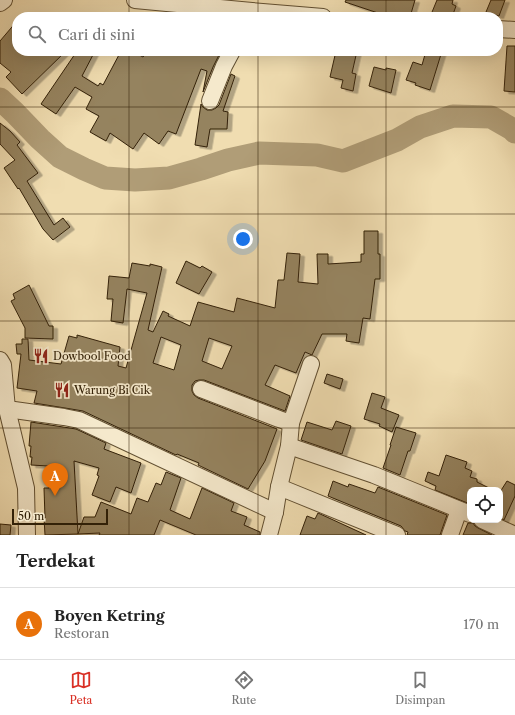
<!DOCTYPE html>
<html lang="id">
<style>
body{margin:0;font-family:"Libre Caslon Text",serif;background:#f2f2f2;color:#222}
.controls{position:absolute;right:12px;bottom:12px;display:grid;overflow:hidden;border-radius:8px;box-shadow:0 4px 16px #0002}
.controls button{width:36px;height:36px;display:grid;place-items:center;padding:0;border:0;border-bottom:1px solid #e0e0e0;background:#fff;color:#222;font:20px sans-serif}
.scale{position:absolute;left:12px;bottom:10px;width:96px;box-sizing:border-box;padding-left:4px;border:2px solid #332107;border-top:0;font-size:11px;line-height:14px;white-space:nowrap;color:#332107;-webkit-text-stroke:3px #f5e9cc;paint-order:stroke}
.you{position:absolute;left:243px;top:239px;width:14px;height:14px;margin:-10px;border:3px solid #fff;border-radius:50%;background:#1a73e8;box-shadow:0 0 0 6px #1a73e833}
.badge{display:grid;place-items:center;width:26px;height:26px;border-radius:50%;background:#d93025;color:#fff;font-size:13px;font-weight:700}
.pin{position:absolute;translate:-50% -33px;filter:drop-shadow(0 1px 2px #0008)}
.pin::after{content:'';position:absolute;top:21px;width:14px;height:12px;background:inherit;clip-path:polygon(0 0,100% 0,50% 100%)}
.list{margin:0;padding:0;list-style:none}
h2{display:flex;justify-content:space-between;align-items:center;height:52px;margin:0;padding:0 16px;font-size:17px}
h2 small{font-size:13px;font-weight:400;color:#767676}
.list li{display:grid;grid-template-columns:26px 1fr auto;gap:12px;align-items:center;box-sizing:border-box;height:72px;padding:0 16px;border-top:1px solid #e0e0e0}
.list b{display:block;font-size:15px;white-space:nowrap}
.list p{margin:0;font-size:13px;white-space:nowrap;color:#767676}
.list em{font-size:13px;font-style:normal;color:#767676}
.icon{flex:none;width:22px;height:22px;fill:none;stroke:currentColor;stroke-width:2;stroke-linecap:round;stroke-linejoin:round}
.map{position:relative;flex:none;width:515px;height:535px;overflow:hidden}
.search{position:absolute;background:#fff;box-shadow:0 4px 16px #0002;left:12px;right:12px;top:12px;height:44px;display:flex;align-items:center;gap:10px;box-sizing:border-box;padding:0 14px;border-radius:16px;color:#767676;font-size:15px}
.sheet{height:124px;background:#fff}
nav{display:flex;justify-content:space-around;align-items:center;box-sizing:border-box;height:56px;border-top:1px solid #e0e0e0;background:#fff;font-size:11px;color:#767676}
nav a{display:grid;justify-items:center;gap:2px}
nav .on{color:#d93025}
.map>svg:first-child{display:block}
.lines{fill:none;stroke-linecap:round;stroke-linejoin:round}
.river{stroke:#b09d77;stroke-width:23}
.building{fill:#95835f;stroke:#332107;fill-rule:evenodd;filter:url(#shadow)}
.street-casing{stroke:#625032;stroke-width:18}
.street{stroke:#f5e9cc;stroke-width:16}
.grid{fill:none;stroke:#332107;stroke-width:1;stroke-opacity:0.55}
.labels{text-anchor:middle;stroke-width:3.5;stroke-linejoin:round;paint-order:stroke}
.poi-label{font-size:11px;fill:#332107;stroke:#f5e9cc;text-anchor:start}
</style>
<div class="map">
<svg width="515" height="535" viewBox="0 0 515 535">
<defs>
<filter id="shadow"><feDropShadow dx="4.5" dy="2.5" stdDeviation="0" flood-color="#0004"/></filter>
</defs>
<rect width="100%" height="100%" fill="#f0ddb1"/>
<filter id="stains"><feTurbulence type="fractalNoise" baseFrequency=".005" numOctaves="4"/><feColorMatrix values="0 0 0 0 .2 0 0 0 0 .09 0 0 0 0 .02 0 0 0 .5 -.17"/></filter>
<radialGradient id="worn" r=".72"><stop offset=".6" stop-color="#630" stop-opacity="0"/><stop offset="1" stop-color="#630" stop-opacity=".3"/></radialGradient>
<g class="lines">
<polyline class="river" points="0,99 15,113 40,139 60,157 84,169 105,178 135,180 169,178 201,169 228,160 259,153 317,155 343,161 397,140 420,127 453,116 491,117 512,129 515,132"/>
</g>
<g class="building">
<polygon points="346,0 415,0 410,17 390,17 345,2"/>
<polygon points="437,0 453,0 452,4 456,6 452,17 430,17"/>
<polygon points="491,0 505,0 499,16 486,12"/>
<polygon points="17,21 17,51 66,51 22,94 6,77 11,72 0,63 0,41"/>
<polygon points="507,46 515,46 515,92 504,91"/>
<polygon points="77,51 95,51 82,76 98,86 100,83 103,85 121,51 132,51 143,57 148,51 221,51 213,67 203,92 207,71 201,69 176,134 168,131 159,144 144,133 133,149 110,133 106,141 90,132 99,116 86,109 92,97 75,87 56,114 41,104"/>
<polygon points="336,51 357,51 352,73 356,74 353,91 341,88 343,80 330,77"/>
<polygon points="426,51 442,51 430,90 415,85 416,83 406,80 413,62 422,65"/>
<polygon points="374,67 386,70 386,68 396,70 391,93 369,86"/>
<polygon points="231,74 235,76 223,111 228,112 227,129 210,129 207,147 195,145 201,104 203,107 207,110 212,110 216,108 219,105"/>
<polygon points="0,123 10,131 20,142 17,145 38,173 27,181 54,225 63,218 70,227 53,240 43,229 19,188 18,189 4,168 15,160 0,144"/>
<path d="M364 231H378V254H380V279H375L370 319 363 318 359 343 346 341 347 334H322L312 355 305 352 296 373 275 365 265 385 290 396 285 411 204 380H199L195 381 192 385V391L194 395 198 398 277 429 265 461 248 489 198 465 199 463 177 454 176 455 83 411 65 408 34 403 37 391 17 388 21 354H17L16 344H22V339H28L29 360 61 364 69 336 77 338V335L120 347 118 366 126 368 147 293 127 289 123 323 111 321 113 299H107L109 276 129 278 132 263 150 266V264L162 267 148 330 153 332 163 311 169 314 168 316 190 326 198 302 234 312 237 298 275 308 278 280H284L287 253 300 254 298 282 318 284 317 254H328V264L361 262V254H364ZM161 337 181 345 174 370 153 363ZM209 338 232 346 222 369 202 361Z"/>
<polygon points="186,261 200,268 202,266 212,272 199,294 176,283"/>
<polygon points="29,285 49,326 53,326 53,339 25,338 25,328 11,301 15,299 13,294"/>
<polygon points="327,374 343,379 340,389 324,383"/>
<polygon points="372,393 385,397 381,408 399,415 392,432 379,426 380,424 364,419"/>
<polygon points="336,421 351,426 342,454 301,440 307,422 332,430"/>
<polygon points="31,422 76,429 106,443 104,449 141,463 131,493 116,487 110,502 92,495 99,476 97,475 99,468 74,461 78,534 45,535 44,518 45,518 44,488 49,488 48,466 31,465 32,457 30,457 31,446 29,446"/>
<polygon points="396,427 416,433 410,451 408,451 400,475 383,468 391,445 390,445"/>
<polygon points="446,455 467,462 465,468 472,471 470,477 477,479 477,482 493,490 470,490 470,504 435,490 436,486 425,481 428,472 439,476"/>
<polygon points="166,472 181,478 170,510 190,519 202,488 234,503 231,511 247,517 244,525 260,532 260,535 196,535 160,520 154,535 99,535 100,533 78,534 84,517 95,517 101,502 131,514 137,498 148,502 156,483 161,485"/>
<polygon points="333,481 348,487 349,484 375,493 378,487 447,515 440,535 407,535 408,532 405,531 401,526 328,496"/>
<polygon points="507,481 515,485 515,496 504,520 500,518 500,492"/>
<polygon points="318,513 366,535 300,535 307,516 315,519"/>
<polygon points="468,523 473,523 475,526 478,528 492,535 463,535"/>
<polygon points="0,524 11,525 10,535 0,535"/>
</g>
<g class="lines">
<defs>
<g id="street">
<polyline points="135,0 252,11 323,17"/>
<polyline points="0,3 4,0"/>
<polyline points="498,29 515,30"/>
<polyline points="210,101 224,66 232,51"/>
<polyline points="0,360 3,365 7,409 26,488 27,535"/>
<polyline points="201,389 279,419 291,423"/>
<polyline points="7,409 64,417 79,420 275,512"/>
<polyline points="289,446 374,475 470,514"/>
<polyline points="279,487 397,535"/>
<polyline points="482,520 515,535"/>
<polyline points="269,535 275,512 279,487 289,446 291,423 311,364"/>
<polyline points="450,535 459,510"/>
</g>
</defs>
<use href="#street" class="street-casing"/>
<use href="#street" class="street"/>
</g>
<path class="grid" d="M129 0V17M258 0V17M386 0V17M129 51V535M258 51V535M386 51V535M0 107H515M0 214H515M0 321H515M0 428H515"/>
<defs>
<symbol id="restaurant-bare" viewBox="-9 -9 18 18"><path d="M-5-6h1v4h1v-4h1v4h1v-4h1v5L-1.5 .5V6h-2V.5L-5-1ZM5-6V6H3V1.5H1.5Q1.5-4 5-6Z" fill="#8f2418" stroke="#f5e9cc" stroke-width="2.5" paint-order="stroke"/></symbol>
</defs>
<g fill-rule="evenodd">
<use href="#restaurant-bare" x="30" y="345" width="22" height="22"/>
<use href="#restaurant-bare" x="51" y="379" width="22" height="22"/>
</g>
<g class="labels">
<g class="poi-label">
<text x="53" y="360">Dowbool Food</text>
<text x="74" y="394">Warung Bi Cik</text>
</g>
</g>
<rect width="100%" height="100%" filter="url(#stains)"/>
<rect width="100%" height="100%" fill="url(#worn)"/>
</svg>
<div class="controls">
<button><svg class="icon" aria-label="locate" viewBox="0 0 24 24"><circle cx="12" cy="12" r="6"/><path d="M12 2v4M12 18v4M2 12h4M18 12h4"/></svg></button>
</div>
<div class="scale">50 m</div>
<div class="you"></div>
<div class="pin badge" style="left:55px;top:496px;background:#e8710a">A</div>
<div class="search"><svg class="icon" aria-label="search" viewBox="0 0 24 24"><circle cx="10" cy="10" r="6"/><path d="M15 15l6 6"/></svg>Cari di sini</div>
</div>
<section class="sheet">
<h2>Terdekat<small></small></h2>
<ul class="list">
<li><span class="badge" style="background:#e8710a">A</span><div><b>Boyen Ketring</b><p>Restoran</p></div><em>170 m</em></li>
</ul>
</section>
<nav>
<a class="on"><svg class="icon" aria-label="map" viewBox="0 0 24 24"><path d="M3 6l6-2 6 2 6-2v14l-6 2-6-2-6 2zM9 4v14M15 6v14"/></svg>Peta</a>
<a><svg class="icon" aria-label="directions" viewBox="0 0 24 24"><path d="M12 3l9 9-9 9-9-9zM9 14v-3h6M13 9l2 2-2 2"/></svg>Rute</a>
<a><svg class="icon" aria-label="saved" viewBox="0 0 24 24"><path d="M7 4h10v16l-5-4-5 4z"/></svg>Disimpan</a>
</nav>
